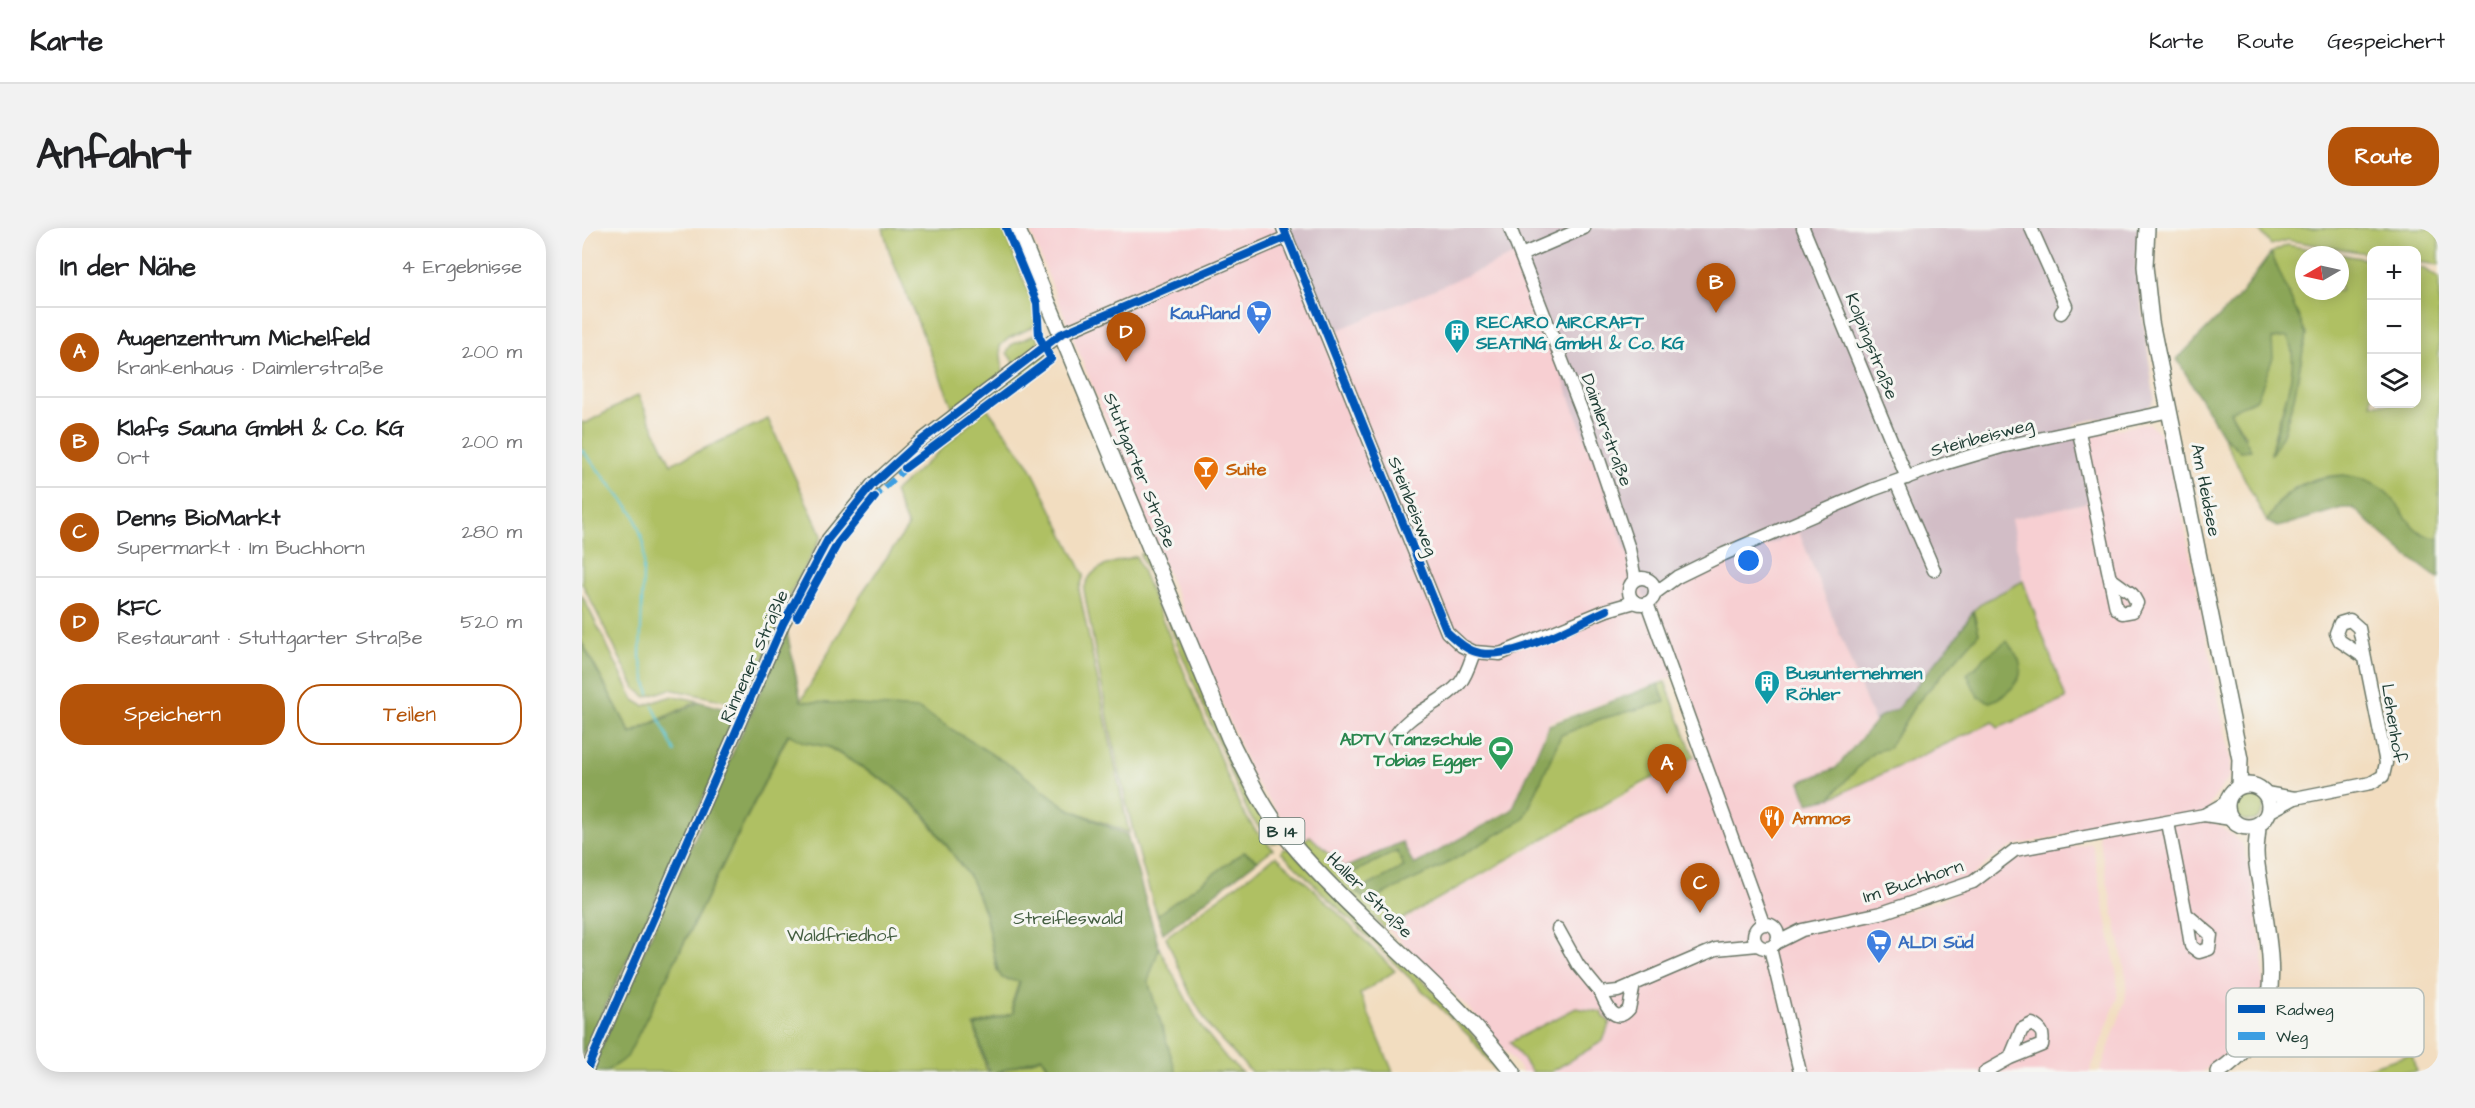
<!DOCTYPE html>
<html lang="de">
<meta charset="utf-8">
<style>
body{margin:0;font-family:"Architects Daughter",sans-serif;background:#f2f2f2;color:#202124}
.controls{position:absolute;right:18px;top:18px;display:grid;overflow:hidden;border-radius:12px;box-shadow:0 3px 15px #0003}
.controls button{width:54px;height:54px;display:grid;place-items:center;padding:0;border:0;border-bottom:2px solid #e0e0e0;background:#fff;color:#202124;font:30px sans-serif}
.compass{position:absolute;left:1713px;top:18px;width:54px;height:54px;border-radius:50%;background:#fff;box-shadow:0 3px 15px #0003;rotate:261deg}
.you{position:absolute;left:1167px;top:333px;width:21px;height:21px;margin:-15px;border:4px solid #fff;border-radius:50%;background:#1a73e8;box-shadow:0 0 0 9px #1a73e833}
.badge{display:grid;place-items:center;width:39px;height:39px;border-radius:50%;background:#b45309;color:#fff;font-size:20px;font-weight:700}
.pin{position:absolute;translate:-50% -50px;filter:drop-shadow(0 2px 3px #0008)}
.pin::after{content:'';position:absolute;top:32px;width:21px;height:18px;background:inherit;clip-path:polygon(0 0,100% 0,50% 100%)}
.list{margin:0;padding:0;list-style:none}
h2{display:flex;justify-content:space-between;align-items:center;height:78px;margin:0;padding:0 24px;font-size:26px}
h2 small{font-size:20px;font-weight:400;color:#757577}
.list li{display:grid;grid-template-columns:39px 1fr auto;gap:18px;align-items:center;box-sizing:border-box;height:90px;padding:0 24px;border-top:2px solid #e0e0e0}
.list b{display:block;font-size:22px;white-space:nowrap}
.list p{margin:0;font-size:20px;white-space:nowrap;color:#757577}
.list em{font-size:20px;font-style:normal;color:#757577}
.actions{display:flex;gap:12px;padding:18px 24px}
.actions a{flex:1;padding:14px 0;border:2px solid #b45309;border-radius:24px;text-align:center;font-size:21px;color:#b45309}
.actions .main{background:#b45309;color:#fff}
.icon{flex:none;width:33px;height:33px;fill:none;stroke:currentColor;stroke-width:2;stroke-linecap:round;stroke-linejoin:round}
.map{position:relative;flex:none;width:1857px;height:844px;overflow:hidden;border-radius:24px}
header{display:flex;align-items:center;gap:36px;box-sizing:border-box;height:84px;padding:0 30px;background:#fff;border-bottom:2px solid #e0e0e0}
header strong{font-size:28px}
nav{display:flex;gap:33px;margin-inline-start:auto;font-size:21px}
.intro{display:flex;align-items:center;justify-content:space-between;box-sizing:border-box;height:144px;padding:0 36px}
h1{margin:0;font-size:42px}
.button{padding:15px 27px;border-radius:24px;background:#b45309;color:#fff;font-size:21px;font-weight:700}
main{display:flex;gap:36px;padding:0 36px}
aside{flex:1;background:#fff;border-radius:24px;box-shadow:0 3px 15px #0003}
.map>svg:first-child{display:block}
.built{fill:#f7cfd2}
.industrial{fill:#d2bdc6}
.green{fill:#afc063;stroke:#677e4c;stroke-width:1.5;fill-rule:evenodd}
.forest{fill:#8ba659;stroke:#557246;stroke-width:1.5}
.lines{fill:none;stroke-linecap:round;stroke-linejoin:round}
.stream{stroke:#5ac6d3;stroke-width:2}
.minor-casing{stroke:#697565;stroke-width:15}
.major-casing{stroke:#697565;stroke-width:18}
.minor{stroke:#fff;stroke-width:12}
.major{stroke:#fff;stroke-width:15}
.quiet{stroke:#3c9ee2;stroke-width:6;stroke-dasharray:12 6;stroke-linecap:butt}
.cycleway-casing{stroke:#f6f6f2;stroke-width:11}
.cycleway{stroke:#0057b8;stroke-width:8}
.labels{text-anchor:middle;stroke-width:6;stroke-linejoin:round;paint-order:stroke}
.shield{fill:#f6f6f2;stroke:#60746d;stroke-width:1.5}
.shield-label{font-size:16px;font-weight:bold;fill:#1f3d34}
.shop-label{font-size:18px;font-weight:bold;fill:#366cbe;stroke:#f6f6f2;text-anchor:end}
.culture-label{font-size:18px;font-weight:bold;fill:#0d838f;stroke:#f6f6f2;text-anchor:start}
.street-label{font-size:18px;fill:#1f3d34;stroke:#f6f6f2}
.food-label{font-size:18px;font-weight:bold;fill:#c56008;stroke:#f6f6f2;text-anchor:start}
.leisure-label{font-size:18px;font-weight:bold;fill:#27864d;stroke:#f6f6f2;text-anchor:end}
.park-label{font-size:18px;fill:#435e40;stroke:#f6f6f2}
.key{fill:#f6f6f2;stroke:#b6beb9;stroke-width:1.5}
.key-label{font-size:16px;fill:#1f3d34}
</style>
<header>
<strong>Karte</strong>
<nav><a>Karte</a><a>Route</a><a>Gespeichert</a></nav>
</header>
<div class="intro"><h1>Anfahrt</h1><a class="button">Route</a></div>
<main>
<aside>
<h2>In der Nähe<small>4 Ergebnisse</small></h2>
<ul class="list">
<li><span class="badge">A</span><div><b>Augenzentrum Michelfeld</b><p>Krankenhaus · Daimlerstraße</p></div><em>200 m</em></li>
<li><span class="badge">B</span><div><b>Klafs Sauna GmbH &amp; Co. KG</b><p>Ort</p></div><em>200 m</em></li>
<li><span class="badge">C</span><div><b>Denns BioMarkt</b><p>Supermarkt · Im Buchhorn</p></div><em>280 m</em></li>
<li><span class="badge">D</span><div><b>KFC</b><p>Restaurant · Stuttgarter Straße</p></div><em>520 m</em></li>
</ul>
<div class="actions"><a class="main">Speichern</a><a>Teilen</a></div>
</aside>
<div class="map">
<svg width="1857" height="844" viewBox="0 0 1857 844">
<rect width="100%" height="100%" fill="#f6f6f2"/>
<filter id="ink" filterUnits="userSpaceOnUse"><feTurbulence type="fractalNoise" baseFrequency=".0167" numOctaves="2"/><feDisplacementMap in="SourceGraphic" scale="12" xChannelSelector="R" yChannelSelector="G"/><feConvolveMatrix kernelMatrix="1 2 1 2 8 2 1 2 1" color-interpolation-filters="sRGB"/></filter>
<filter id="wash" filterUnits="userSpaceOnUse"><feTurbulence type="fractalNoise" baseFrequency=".008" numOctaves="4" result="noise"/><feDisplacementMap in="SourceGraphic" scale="24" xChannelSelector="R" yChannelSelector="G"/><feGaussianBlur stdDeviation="1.35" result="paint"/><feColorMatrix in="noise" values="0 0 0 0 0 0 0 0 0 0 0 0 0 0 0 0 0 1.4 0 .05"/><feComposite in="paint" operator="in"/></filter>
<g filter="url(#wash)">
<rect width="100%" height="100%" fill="#f2ddc0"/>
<polygon class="built" points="447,0 705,0 935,26 1217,304 1292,493 1253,539 1219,554 1249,570 1411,494 1455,398 1441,353 1428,291 1507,274 1494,209 1566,195 1581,208 1599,280 1649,533 1648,548 1628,576 1631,593 1660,615 1669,646 1681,727 1681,757 1676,782 1666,802 1649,824 1620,844 1518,844 1543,773 1545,753 1515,600 1432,618 1411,630 1387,651 1286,693 1302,690 1359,672 1398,654 1433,628 1510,615 1535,747 1535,771 1508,844 941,844 891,785 806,701 1122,523 1093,448 967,494 930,580 832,636 820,614 762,640 728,608 717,615 671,550 573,315"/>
<polygon class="industrial" points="705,0 1556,0 1554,37 1572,168 1570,176 1562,181 1492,196 1507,274 1429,291 1441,353 1401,374 1391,383 1375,408 1315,481 1292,493 1217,304 1062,370 935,26 749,105"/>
<g class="green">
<polygon points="301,0 421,0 455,85 453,98 427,110 418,118 421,146 371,180 308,26"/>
<polygon points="1676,0 1857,0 1857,37 1835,34 1834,22 1790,22 1789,26 1705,12 1689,17"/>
<path d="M1705 17 1789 32 1790 176H1834L1835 40 1843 41 1857 51V310C1853 309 1847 310 1843 309 1835 305 1826 293 1821 286 1796 254 1772 239 1730 252 1709 259 1694 273 1685 294L1640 207 1658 223 1664 209 1648 183 1690 111 1705 109C1724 139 1692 192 1689 225L1701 206 1712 170 1724 106 1689 25ZM1722 27H1758V63H1722Z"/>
<polygon points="454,106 457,115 433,136 425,125 429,117"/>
<polygon points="463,124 464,132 407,174 404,170"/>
<polygon points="56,167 89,236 186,191 240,308 209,364 168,463 163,472 157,476 88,461 64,469 53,460 0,355 0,194 4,195"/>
<path d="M397 175 400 178C371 200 340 222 312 246 268 286 240 339 213 390L209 392 255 302 321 232Z"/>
<polygon points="405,180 448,238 502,347 497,362 547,605 485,580 431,539 219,473 282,362 326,299 312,264"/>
<polygon points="564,324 651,536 696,610 695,614 690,615 668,588 660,571 561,333 558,326"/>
<path d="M554 328 659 581 673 602 691 621 676 632 662 624 575 687C541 581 522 471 502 362 508 336 531 336 554 328Z"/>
<path d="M1441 353 1484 471 1416 500 1411 494 1249 570C1251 565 1287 527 1293 524 1296 522 1302 521 1307 520L1333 477 1397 405 1391 383 1401 374Z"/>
<path d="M0 367 52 472 62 478C91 468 84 465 116 473L49 505 0 414Z"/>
<polygon points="1083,454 1112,529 1053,559 803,701 717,616 728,608 762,640 764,648 815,623 822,639 774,664 786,673 942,591 979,507 1018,491 1083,474 1076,456"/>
<polygon points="207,506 221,514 246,519 308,557 340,585 389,651 403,686 415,743 420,750 437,754 430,775 431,785 392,797 405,844 23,844 45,829"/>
<circle cx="1667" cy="578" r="15"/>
<polygon points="701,621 707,621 869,781 922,844 915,844 888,809 699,624"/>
<polygon points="694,628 735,664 813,743 778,766 811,844 669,844 628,800 608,766 584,709"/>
<polygon points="577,720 618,797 645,831 660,844 594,844 566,753"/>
<polygon points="994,780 1020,784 1022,789 1028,794 1021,813 969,844 950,844 928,814"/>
<polygon points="1830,826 1834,844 1771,844"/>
<polygon points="460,830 468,844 415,844"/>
</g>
<g class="forest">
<path d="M1689 25 1724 106 1712 170 1701 206 1689 227C1694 196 1722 135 1705 109L1690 111 1691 130 1675 171 1648 183 1669 222 1658 223 1640 206 1595 131 1655 71Z"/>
<path d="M1761 247C1777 249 1792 254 1805 265 1824 282 1827 308 1857 310V351L1823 326 1771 280H1760L1696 299 1685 294C1700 261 1727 250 1761 247Z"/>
<path d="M1391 383 1397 405 1333 477 1307 520C1302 521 1296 522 1292 524 1288 527 1251 565 1249 570L1226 575 1218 554 1254 540 1297 489 1315 481 1375 408Z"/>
<polygon points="205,404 219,473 337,481 431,539 485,580 545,607 577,720 566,753 594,844 470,844 460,829 415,844 407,844 393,798 432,785 431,775 438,754 420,750 416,743 403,685 389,651 341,584 308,556 247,519 222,514 206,506 45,829 23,844 8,844"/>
<path d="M1425 413C1429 420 1437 428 1438 435 1443 454 1423 468 1408 474L1396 469 1385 446 1395 438 1400 431Z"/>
<polygon points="0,415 49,506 118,474 161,486 0,828"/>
<polygon points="1076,456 1083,474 1018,491 979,507 942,591 859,639 786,673 774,664 822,639 815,623 764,648 761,641 820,614 832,637 930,582 967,497"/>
<polygon points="662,624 676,632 581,705 575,687"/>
</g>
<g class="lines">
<g class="stream">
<polyline points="0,222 52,286 62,316 58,429 67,466"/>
<polyline points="71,478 93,524"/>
</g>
</g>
</g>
<g filter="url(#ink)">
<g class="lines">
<defs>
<g id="minor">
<polyline points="701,0 865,404 880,418 892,424 918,426 1025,382 1053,374"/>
<polyline points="928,0 1006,199 1047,321 1053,351"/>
<polyline points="1221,0 1325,250"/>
<polyline points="1449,0 1484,78 1479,85"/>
<polyline points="939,27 1002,0"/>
<polyline points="1497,204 1534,380 1540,385 1551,383 1555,375 1550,366 1528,350"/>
<polyline points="1314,254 1352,342"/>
<circle cx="1060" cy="363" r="13"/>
<polyline points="1073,365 1095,349 1142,326 1290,262 1365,235 1419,219 1588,183"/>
<polyline points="1065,375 1181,695"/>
<path d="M812 510C826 484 859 477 878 455 885 446 888 435 892 424"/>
<polyline points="1684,565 1713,570"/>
<polyline points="1687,584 1713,570 1789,555 1801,548 1804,535 1777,400 1768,392 1758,395 1754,405 1758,413 1782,429"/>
<polyline points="1622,587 1645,574"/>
<polyline points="1586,595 1604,686 1629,707 1627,721 1617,724 1609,718 1604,686"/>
<circle cx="1184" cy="708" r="12"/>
<polyline points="976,701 996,737 1019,765 1036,763 1134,721 1176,717"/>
<polyline points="1194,715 1220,702 1299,685 1391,654 1433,622 1622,587 1649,591"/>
<polyline points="1188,720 1218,844"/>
<path d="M1019 765C1024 777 1033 798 1047 781L1052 756"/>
<polyline points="4,844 201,396 246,311 290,257 336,215 479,106 705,9"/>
<path d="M1403 844 1428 830 1460 817C1462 805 1460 802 1450 796L1440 801 1428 830"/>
</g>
<g id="major">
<path d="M435 0 648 512C665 546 681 581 706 611 775 693 865 758 931 844"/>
<polyline points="1565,0 1563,38 1569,94 1658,531 1657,558"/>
<circle cx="1666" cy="578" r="21"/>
<path d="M1636 844C1707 797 1689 732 1679 661 1677 649 1674 636 1674 624 1674 615 1676 606 1676 597"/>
</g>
</defs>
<use href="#minor" class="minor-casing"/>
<use href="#major" class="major-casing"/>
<use href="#minor" class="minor"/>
<use href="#major" class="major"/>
<polyline class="quiet" points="290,272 327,237"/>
<defs>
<g id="cycleway">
<path d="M702 1 865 404C873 411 880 419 891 423 925 437 993 396 1025 382"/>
<polyline points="323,240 469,131 457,108 455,75 424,0"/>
<polyline points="215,389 256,315 293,269"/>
<polyline points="4,844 201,396 246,311 290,257 336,215 479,106 705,9"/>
</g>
</defs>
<use href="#cycleway" class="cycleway-casing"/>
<use href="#cycleway" class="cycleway"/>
</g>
</g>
<defs>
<symbol id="supermarket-pin" viewBox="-11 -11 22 30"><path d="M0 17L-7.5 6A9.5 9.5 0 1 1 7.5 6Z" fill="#3f7fe0" stroke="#f6f6f2"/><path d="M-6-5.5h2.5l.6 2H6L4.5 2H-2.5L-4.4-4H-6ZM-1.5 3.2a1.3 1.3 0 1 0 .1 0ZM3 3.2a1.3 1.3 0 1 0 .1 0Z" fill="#fff"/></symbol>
<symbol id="building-pin" viewBox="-11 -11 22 30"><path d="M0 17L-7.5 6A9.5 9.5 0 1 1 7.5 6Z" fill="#0f9aa8" stroke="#f6f6f2"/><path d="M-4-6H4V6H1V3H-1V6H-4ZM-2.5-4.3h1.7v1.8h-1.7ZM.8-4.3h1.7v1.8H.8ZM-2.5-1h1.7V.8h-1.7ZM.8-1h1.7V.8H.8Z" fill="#fff"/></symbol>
<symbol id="bar-pin" viewBox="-11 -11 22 30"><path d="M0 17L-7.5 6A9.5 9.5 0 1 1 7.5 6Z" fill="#e8710a" stroke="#f6f6f2"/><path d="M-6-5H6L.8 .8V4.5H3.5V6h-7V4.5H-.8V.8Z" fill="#fff"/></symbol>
<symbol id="stadium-pin" viewBox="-11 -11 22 30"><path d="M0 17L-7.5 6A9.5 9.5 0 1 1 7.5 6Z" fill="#2e9e5b" stroke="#f6f6f2"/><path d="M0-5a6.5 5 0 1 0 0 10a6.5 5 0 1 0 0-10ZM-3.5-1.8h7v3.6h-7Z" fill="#fff"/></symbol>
<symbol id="restaurant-pin" viewBox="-11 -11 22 30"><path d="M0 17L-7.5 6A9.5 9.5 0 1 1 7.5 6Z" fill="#e8710a" stroke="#f6f6f2"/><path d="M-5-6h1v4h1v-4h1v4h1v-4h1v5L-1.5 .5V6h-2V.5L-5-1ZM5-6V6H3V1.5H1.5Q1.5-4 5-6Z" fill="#fff"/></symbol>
</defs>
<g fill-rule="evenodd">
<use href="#supermarket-pin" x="662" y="70" width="30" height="40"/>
<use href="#building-pin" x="860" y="89" width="30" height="40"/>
<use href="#bar-pin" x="609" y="226" width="30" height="40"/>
<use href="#building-pin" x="1170" y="440" width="30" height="40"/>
<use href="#stadium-pin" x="904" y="506" width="30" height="40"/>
<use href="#restaurant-pin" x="1175" y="575" width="30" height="40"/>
<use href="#supermarket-pin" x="1282" y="699" width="30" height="40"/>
</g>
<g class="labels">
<rect class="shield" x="677.5" y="590" width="45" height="26" rx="4.5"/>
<g class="shield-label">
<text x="700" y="609">B 14</text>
</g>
<g class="shop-label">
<text x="658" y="91">Kaufland</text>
<text x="1316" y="720" text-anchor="start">ALDI Süd</text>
</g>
<g class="culture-label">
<text x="894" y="100">RECARO AIRCRAFT<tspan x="894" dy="21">SEATING GmbH &amp; Co. KG</tspan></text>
<text x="1204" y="451">Busunternehmen<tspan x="1204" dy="21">Röhler</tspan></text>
</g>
<g class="street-label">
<text transform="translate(1290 118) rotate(68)" y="6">Kolpingstraße</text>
<text transform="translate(1025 202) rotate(70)" y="6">Daimlerstraße</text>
<text transform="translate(1400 209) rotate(-15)" y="6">Steinbeisweg</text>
<text transform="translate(558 242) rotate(68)" y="6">Stuttgarter Straße</text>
<text transform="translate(1624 262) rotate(79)" y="6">Am Heidsee</text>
<text transform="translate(831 278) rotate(68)" y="6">Steinbeisweg</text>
<text transform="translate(172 428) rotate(-66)" y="6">Rinnener Sträßle</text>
<text transform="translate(1812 495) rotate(81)" y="6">Lehenhof</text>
<text transform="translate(1331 653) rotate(-18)" y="6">Im Buchhorn</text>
<text transform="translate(788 667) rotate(45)" y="6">Haller Straße</text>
</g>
<g class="food-label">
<text x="644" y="247">Suite</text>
<text x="1210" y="596">Ammos</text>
</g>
<g class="leisure-label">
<text x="900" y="517">ADTV Tanzschule<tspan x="900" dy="21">Tobias Egger</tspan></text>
</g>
<g class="park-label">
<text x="486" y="696">Streifleswald</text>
<text x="260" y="713">Waldfriedhof</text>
</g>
</g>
<rect x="1644" y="760" width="198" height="69" rx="9" class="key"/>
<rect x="1656" y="777" width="27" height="8" fill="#0057b8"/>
<rect x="1656" y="804" width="27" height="8" fill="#3c9ee2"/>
<g class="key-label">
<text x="1694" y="787">Radweg</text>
<text x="1694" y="814">Weg</text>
</g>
</svg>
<div class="controls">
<button>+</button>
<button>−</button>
<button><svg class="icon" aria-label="layers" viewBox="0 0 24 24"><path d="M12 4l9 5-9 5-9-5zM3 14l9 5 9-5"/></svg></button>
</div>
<svg class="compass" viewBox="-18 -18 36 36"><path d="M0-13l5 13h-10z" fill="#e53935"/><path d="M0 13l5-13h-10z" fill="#757577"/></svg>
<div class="you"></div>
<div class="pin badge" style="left:1085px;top:566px">A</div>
<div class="pin badge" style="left:1134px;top:85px">B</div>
<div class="pin badge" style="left:1118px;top:685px">C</div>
<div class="pin badge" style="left:544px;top:134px">D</div>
</div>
</main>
